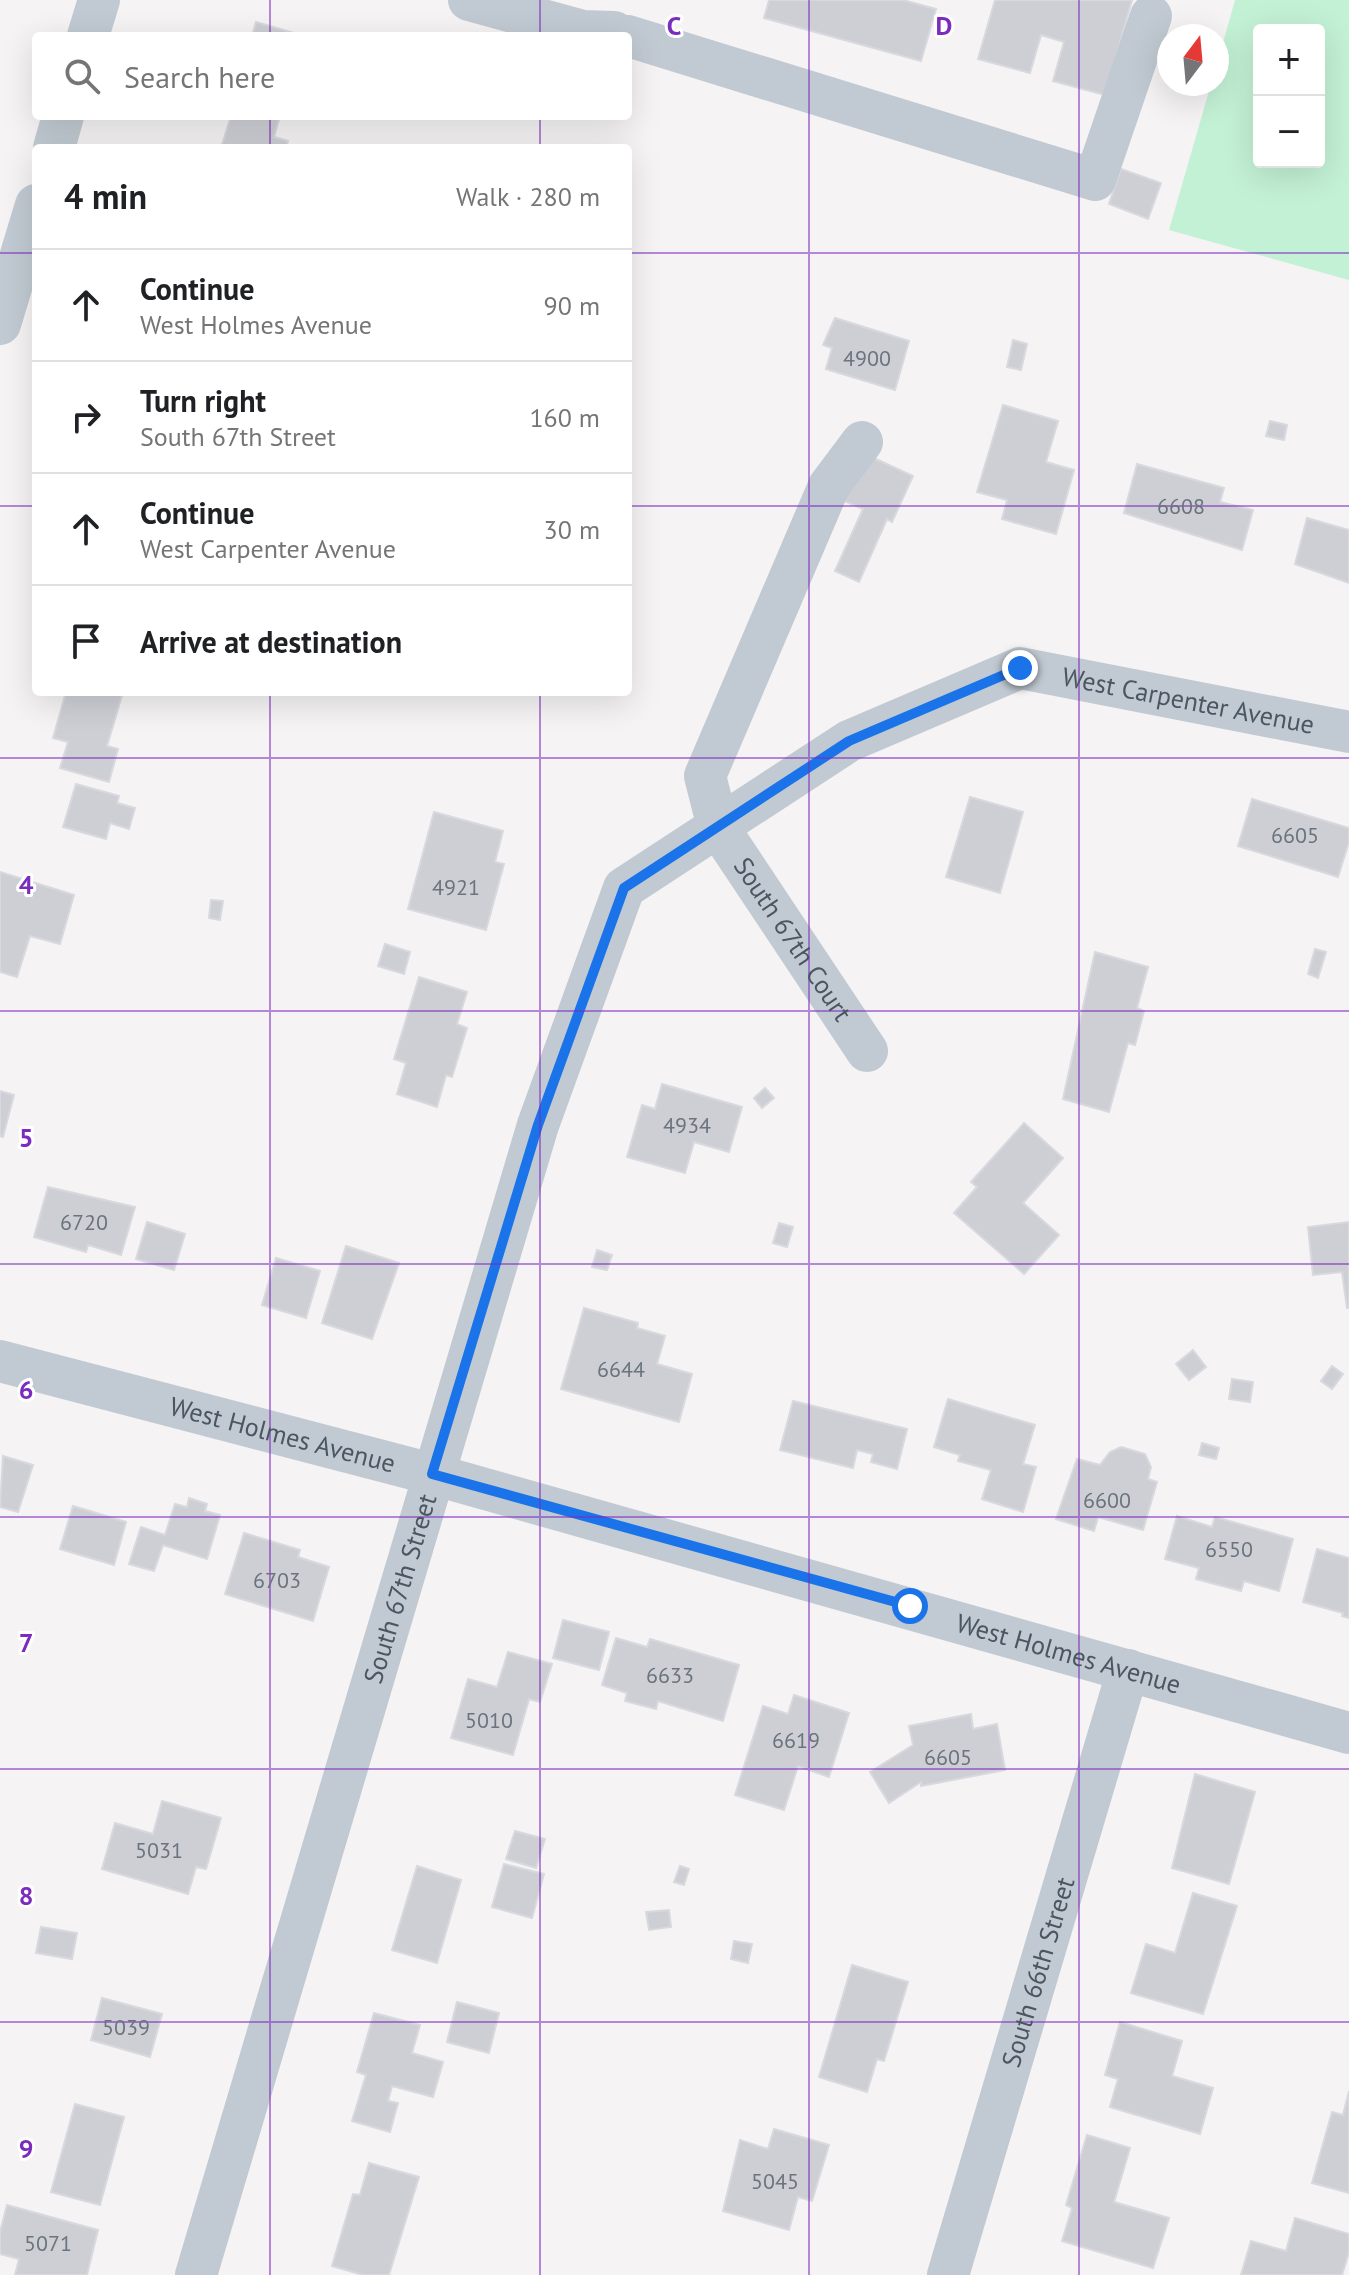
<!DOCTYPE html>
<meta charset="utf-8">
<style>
body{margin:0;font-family:"PT Sans",sans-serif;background:#f6f6f6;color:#202124}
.controls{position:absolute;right:24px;top:24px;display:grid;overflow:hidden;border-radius:8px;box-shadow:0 8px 32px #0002}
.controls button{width:72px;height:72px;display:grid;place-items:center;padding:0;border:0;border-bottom:2px solid #e0e0e0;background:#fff;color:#202124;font:40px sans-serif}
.compass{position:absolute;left:1157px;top:24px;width:72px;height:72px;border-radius:50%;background:#fff;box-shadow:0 8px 32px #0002;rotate:16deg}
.stop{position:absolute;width:24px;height:24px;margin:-18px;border:6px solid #1a73e8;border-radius:50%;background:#fff}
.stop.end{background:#1a73e8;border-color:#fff;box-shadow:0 2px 8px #0008}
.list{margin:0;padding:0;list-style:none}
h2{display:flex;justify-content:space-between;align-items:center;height:104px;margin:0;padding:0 32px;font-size:34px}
h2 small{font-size:26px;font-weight:400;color:#757577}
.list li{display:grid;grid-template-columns:52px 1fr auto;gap:24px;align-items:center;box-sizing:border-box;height:112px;padding:0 32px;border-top:2px solid #e0e0e0}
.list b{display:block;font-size:30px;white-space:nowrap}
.list p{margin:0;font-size:26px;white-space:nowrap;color:#757577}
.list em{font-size:26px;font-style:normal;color:#757577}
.icon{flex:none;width:44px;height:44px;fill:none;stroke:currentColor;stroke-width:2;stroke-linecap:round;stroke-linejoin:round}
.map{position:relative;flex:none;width:1349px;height:2275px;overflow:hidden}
.search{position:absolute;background:#fff;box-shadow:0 8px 32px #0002;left:32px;top:32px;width:600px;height:88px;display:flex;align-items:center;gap:20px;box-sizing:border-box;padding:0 28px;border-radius:8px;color:#757577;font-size:30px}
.panel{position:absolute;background:#fff;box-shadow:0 8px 32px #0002;left:32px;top:144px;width:600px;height:552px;border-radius:8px}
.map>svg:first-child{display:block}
.green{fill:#c3f1d5;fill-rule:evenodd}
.building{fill:#cdcfd5;stroke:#d7d9de;stroke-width:2}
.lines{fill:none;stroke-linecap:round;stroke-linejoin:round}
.minor{stroke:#c1cad2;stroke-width:42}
.route{stroke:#1a73e8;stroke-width:10}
.grid{fill:none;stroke:#7b2cbf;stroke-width:2;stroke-opacity:0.55}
.labels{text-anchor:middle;stroke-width:6;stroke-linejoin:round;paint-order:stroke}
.number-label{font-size:22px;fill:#6b747e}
.street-label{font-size:26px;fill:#4a5661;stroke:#fff}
.grid-label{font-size:26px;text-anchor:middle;font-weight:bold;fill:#7b2cbf;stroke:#fff;stroke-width:6;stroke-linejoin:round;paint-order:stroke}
</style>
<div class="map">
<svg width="1349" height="2275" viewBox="0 0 1349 2275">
<rect width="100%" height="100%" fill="#f5f3f3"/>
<path class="green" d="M1235 0H1349V280L1169 230 1211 84H1217V64ZM1259 30H1319V162H1259Z"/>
<g class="building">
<polygon points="769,0 903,0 936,9 921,61 764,18"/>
<polygon points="995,0 1132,0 1105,95 1053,81 1064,42 1041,35 1030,73 978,59"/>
<polygon points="256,22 304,36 252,36"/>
<polygon points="231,116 280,116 274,137 288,141 286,148 221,148"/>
<polygon points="1121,169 1161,183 1148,219 1109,204"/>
<polygon points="835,318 909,341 895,390 826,369 832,348 823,345"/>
<polygon points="1013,340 1027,344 1021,370 1007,367"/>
<polygon points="1003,405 1058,421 1046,462 1074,470 1056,534 1002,519 1007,500 977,492"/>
<polygon points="1270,421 1287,425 1284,440 1266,436"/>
<polygon points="865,454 913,476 892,522 887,519 859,582 835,571 863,509 844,501"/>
<polygon points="1137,464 1224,488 1220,502 1253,510 1242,550 1124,513"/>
<polygon points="1307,518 1349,530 1349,583 1295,564"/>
<polygon points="66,692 123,692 107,746 118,749 109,782 60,768 68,742 53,738"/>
<polygon points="76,784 119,796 117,803 135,808 129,829 110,823 106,839 63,827"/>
<polygon points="970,797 1023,812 1000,893 946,877"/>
<polygon points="1252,799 1349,828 1349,842 1338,877 1238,846"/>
<polygon points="434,812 503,831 495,862 504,864 486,930 408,909"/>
<polygon points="0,872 74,895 60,944 30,936 17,977 0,972"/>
<polygon points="211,900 223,901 220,920 209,918"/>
<polygon points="385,944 410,952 404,974 378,966"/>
<polygon points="1315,949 1326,952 1318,978 1308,974"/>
<polygon points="1095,952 1148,967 1137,1008 1144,1011 1135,1045 1128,1043 1109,1112 1063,1099"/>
<polygon points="419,977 467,992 457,1024 467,1028 452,1077 446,1075 437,1107 397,1094 406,1063 394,1059"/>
<polygon points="662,1084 742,1107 729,1152 694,1142 685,1173 627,1157 642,1105 655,1109"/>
<polygon points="765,1088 774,1098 762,1108 754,1098"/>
<polygon points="0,1091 14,1095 3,1137 0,1136"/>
<polygon points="1024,1123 1063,1158 1023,1203 1059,1235 1024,1274 954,1213 977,1187 971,1182"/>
<polygon points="48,1187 135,1207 121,1255 88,1245 86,1252 34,1237"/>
<polygon points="147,1222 185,1234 174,1270 136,1259"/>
<polygon points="1349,1222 1349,1308 1347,1308 1342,1272 1313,1275 1308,1227"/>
<polygon points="779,1223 793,1227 787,1247 773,1243"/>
<polygon points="346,1246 399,1263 372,1339 322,1323"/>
<polygon points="597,1250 612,1255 607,1270 592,1267"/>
<polygon points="276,1258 320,1271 306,1318 262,1305"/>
<polygon points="584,1308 638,1323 637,1328 665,1336 657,1364 692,1374 679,1422 561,1389"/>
<polygon points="1193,1350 1206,1367 1189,1380 1176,1364"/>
<polygon points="1332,1366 1343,1374 1332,1389 1321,1381"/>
<polygon points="1232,1379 1253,1382 1250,1402 1229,1399"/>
<polygon points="948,1399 1035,1425 1023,1464 1036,1467 1023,1512 982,1499 991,1470 958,1461 960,1455 934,1447"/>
<polygon points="793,1401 907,1429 897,1469 871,1462 873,1454 857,1450 853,1468 780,1450"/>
<polygon points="1202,1443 1219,1448 1216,1459 1199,1455"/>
<polygon points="1121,1447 1145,1454 1151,1467 1148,1479 1157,1482 1143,1530 1098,1517 1094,1531 1056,1519 1077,1459 1100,1465 1110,1452"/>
<polygon points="3,1456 33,1465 18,1512 0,1507"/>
<polygon points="189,1498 207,1504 205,1511 220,1515 207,1559 163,1545 154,1571 129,1564 141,1527 165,1535 175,1504 187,1507"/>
<polygon points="73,1506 126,1522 114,1565 60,1549"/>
<polygon points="1177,1516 1212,1527 1215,1517 1293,1539 1279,1591 1244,1581 1241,1591 1196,1579 1199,1568 1165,1559"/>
<polygon points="244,1533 300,1550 298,1557 329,1567 313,1621 225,1594"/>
<polygon points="1317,1549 1349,1558 1349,1618 1342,1616 1343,1613 1303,1602"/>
<polygon points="563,1620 609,1632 599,1670 553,1658"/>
<polygon points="616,1638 647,1647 650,1639 739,1665 723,1721 658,1701 656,1709 625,1701 627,1693 602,1685"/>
<polygon points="508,1652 552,1664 540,1702 529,1699 513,1755 451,1738 468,1679 497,1687"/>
<polygon points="794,1695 849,1713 829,1777 798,1766 784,1810 735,1795 763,1706 788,1714"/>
<polygon points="971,1714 973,1729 997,1724 1005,1770 921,1786 921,1782 889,1803 870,1772 913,1745 909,1726"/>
<polygon points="1195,1774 1255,1792 1229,1884 1172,1868"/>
<polygon points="162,1801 221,1818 206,1869 196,1867 188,1894 102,1869 115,1823 153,1834"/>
<polygon points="515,1831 545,1839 536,1868 506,1859"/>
<polygon points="504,1864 544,1874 532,1918 492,1907"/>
<polygon points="417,1866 461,1880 437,1963 392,1950"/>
<polygon points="680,1866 689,1869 684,1885 674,1882"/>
<polygon points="1193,1893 1237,1906 1203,2014 1131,1993 1146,1944 1175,1953"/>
<polygon points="669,1910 671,1927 649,1930 646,1912"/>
<polygon points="41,1927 77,1933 72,1959 36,1953"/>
<polygon points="734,1941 752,1944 748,1963 731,1959"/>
<polygon points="852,1965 908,1982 884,2061 877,2059 867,2092 819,2077"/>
<polygon points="102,1998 162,2014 150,2057 91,2040"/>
<polygon points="457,2002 499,2013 489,2053 447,2042"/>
<polygon points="374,2013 420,2025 412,2053 443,2062 433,2097 392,2086 388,2101 398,2103 390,2132 352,2121 366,2075 357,2072"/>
<polygon points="1120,2022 1182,2041 1172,2076 1213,2088 1200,2134 1110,2107 1118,2079 1105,2075"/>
<polygon points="1349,2091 1349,2193 1312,2183 1332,2112 1343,2115"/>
<polygon points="75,2104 124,2117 100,2205 51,2192"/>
<polygon points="774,2129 829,2145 812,2201 798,2197 789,2230 723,2211 740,2140 768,2149"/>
<polygon points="1087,2135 1130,2148 1114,2202 1169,2218 1153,2268 1062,2241 1072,2208 1066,2205"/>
<polygon points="369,2163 419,2177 389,2275 363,2275 332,2266 353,2194 360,2195"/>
<polygon points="7,2205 98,2230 87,2275 15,2275 19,2259 0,2254 0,2232"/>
<polygon points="1295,2218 1349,2234 1349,2252 1342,2275 1241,2275 1251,2241 1286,2251"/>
</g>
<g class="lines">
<g class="minor">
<polyline points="469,0 583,31 614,32"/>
<polyline points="88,36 99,0"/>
<polyline points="628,36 1095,180 1151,16"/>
<polyline points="54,148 63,116"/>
<polyline points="0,324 36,205"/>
<path id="s1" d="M862 442 829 486 705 776 718 827 867 1051"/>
<path id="s2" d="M0 1361 432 1474 1349 1733"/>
<path id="s3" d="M196 2275 538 1125 624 888 849 741 1020 668 1349 732"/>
<path id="s4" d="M948 2275 1128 1670"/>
</g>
</g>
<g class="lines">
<polyline class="route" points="910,1606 432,1474 538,1125 624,888 849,741 1020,668"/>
</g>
<path class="grid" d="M270 0V36M540 0V36M809 0V2275M1079 0V2275M270 116V148M540 116V148M0 253H36M628 253H1349M0 506H36M628 506H1349M270 692V2275M540 692V2275M0 758H1349M0 1011H1349M0 1264H1349M0 1517H1349M0 1769H1349M0 2022H1349"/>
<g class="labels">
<g class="number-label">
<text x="867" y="366">4900</text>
<text x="1181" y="514">6608</text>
<text x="1295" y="843">6605</text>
<text x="456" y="895">4921</text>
<text x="687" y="1133">4934</text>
<text x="84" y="1230">6720</text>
<text x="621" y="1377">6644</text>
<text x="1107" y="1508">6600</text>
<text x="1229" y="1557">6550</text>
<text x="277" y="1588">6703</text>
<text x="670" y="1683">6633</text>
<text x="489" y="1728">5010</text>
<text x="796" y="1748">6619</text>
<text x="948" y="1765">6605</text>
<text x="159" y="1858">5031</text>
<text x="126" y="2035">5039</text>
<text x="775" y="2189">5045</text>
<text x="48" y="2251">5071</text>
</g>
<g class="street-label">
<text dy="9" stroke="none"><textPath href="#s3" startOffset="2078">West Carpenter Avenue</textPath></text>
<text dy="9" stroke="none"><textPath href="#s1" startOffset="558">South 67th Court</textPath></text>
<text dy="9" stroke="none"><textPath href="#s2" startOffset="292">West Holmes Avenue</textPath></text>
<text dy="9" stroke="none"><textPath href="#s3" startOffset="716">South 67th Street</textPath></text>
<text dy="9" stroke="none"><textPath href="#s2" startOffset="1108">West Holmes Avenue</textPath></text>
<text dy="9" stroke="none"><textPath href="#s4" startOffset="316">South 66th Street</textPath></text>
</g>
</g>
<g class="grid-label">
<text x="674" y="35">C</text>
<text x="944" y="35">D</text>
<text x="26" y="894">4</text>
<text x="26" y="1147">5</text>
<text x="26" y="1399">6</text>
<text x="26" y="1652">7</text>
<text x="26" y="1905">8</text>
<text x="26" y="2158">9</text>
</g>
</svg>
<div class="controls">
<button>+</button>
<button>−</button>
</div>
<svg class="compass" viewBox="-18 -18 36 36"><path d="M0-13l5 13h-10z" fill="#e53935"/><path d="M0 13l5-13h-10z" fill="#757577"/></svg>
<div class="stop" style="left:910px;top:1606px"></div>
<div class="stop end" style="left:1020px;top:668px"></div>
<div class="search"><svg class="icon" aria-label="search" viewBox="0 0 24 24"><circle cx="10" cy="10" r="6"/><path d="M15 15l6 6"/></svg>Search here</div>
<section class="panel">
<h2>4 min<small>Walk · 280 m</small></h2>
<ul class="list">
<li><svg class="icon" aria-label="ahead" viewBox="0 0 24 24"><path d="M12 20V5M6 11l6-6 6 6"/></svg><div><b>Continue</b><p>West Holmes Avenue</p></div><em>90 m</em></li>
<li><svg class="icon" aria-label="right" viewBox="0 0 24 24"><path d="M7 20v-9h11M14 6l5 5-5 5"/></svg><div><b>Turn right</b><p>South 67th Street</p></div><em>160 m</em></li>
<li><svg class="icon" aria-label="ahead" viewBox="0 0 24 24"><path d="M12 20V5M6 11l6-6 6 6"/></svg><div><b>Continue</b><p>West Carpenter Avenue</p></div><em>30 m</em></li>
<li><svg class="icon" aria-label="arrive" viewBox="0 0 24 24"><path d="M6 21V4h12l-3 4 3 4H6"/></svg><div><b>Arrive at destination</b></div></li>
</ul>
</section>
</div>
